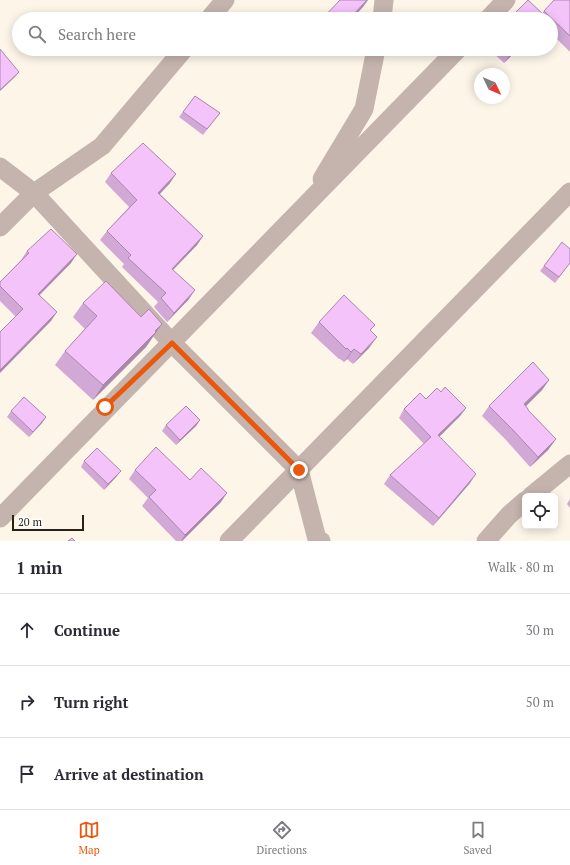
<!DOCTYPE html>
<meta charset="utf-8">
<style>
body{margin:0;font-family:"PT Serif",serif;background:#f7f7f7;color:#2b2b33}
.controls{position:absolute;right:12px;bottom:12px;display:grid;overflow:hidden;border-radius:6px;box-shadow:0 2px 10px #0003}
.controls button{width:36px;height:36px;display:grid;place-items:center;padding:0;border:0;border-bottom:1px solid #e1e1e2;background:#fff;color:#2b2b33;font:20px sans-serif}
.compass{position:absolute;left:474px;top:68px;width:36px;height:36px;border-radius:50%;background:#fff;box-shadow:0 2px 10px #0003;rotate:134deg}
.scale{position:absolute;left:12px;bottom:10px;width:72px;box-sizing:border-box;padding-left:4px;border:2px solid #292116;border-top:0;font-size:11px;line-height:14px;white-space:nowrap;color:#292116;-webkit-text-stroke:3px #fff;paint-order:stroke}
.stop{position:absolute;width:12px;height:12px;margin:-9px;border:3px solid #ea580c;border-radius:50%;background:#fff}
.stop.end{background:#ea580c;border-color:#fff;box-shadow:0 1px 4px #0008}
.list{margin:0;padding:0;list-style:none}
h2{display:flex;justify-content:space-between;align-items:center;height:52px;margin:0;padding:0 16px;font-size:17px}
h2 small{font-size:13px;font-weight:400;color:#7c7c81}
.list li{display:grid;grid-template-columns:26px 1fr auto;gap:12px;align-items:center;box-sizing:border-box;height:72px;padding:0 16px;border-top:1px solid #e1e1e2}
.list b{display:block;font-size:15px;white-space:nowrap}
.list em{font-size:13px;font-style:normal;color:#7c7c81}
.icon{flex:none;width:22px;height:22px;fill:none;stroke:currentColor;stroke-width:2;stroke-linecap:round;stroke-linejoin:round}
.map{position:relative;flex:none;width:570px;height:541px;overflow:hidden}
.search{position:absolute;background:#fff;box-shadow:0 2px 10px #0003;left:12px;right:12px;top:12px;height:44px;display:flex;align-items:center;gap:10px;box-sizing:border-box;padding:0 14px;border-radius:22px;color:#7c7c81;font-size:15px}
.sheet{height:268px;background:#fff}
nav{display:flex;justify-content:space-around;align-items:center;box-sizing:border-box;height:56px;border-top:1px solid #e1e1e2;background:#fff;font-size:11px;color:#7c7c81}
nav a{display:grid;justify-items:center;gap:2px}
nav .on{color:#ea580c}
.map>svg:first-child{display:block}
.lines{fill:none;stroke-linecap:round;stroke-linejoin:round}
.street{stroke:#c5b4ae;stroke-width:19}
.wall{fill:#d1a8d6}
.shaded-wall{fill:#aa88ae}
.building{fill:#f3c3f9;stroke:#aa88ae}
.route{stroke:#ea580c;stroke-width:5}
</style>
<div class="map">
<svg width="570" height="541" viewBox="0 0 570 541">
<rect width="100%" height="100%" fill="#fef5e9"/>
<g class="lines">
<g class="street">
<polyline points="209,19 225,0"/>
<polyline points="382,19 384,0"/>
<polyline points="488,19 506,0"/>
<polyline points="0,167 34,193 172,343 299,470 317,539 321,541"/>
<polyline points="322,179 364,109 376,49"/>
<polyline points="0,227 34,193 102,146 184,49"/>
<polyline points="531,496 570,464"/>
<polyline points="0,518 458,49"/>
<polyline points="229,541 570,192"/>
<polyline points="486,541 509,515 525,501"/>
</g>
</g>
<g class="wall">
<polygon points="570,0 570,52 551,33 551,19 509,19 542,14 544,11"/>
<polygon points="309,49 323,49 316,56"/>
<polygon points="489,49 518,49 504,63"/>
<polygon points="195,96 220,113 203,135 179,117"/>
<polygon points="111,173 170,183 160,194 203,236 197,245 173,270 189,299 167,322 154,307 158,302 122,267 124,264 100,240 107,231 129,207 105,182"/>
<polygon points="562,242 570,263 555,283 540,271"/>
<polygon points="27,251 71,263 40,295 51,321 16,317 0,301 0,282 21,260"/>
<polygon points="83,303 156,332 146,347 93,400 55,365 65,351 85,329 73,317"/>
<polygon points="319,322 375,325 370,331 369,348 353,364 347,359 344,362 340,359 339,359 311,333"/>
<polygon points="549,380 542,390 526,406 528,410 556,439 548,450 530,467 506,440 482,416 489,406"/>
<polygon points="441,392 466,408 460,416 439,437 470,483 433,526 384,484 390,475 424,444 399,418 404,409"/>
<polygon points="11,411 46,417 42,423 29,437 7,417"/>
<polygon points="200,420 196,426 176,445 162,431 166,425"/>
<polygon points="84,461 117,476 104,490 81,467"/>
<polygon points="135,470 190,480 221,502 182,541 176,541 142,506 148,498 129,479"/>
<polygon points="570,499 570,508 567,504"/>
</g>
<g class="shaded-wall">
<polygon points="367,0 368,0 363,7 352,19 349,19"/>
<polygon points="321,49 323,49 316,56"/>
<polygon points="515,49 518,49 504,63 511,53"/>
<polygon points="19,72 15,77 0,91 0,90"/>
<polygon points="176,174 170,183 152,202 158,193"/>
<polygon points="203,236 197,245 165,278 172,269"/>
<polygon points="77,254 71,263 32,302 38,294"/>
<polygon points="195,290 189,299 167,322 174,313"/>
<polygon points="57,312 51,321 0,373 0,370"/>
<polygon points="162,324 146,347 93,400 103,385"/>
<polygon points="377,337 369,348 353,364 361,354"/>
<polygon points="354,349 347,359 344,362 351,352"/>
<polygon points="549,380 542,390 517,415 524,404"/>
<polygon points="466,408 460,416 432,444 438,435"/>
<polygon points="46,417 42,423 29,437 33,432"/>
<polygon points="200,420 196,426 176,445 180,440"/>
<polygon points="556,439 548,450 530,467 538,457"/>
<polygon points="121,471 117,476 104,490 108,484"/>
<polygon points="476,474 470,483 433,526 439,518"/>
<polygon points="227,493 221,502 182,541 181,541 185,535"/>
</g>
<g class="building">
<polygon points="340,0 367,0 349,19 322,19"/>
<polygon points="528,0 546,17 544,19 509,19"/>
<polygon points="554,0 570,0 570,36 544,11"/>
<polygon points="0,49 19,72 0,90"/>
<polygon points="507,49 515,49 511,53"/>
<polygon points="195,96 220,113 207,129 183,112"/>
<polygon points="143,143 176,174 158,193 203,236 172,269 195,290 174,313 161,298 166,293 128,258 131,255 107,231 137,200 111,173"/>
<polygon points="51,229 77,254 38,294 57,312 0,370 0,332 23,309 0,286 0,282 29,253 27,251"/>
<polygon points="562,242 570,249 570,263 559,277 544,266"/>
<polygon points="106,281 141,317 149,309 162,324 155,331 156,332 103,385 65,351 97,316 83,303"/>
<polygon points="344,295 375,325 370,330 377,337 361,354 354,349 351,352 347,348 346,349 319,322"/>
<polygon points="533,362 549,380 524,404 528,409 528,410 556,439 538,457 513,430 489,406"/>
<polygon points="445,387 466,408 438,435 476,474 439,518 390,475 431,437 404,409 420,393 426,399 437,388 441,392"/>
<polygon points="24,397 46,417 33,432 11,411"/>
<polygon points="186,406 200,420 180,440 166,425"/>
<polygon points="156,447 190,480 201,468 227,493 185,535 149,497 156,490 135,470"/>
<polygon points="97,448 121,471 108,484 84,461"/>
<polygon points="72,538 75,541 68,541"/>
</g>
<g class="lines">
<polyline class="route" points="105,407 172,343 299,470"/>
</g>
</svg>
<div class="controls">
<button><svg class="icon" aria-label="locate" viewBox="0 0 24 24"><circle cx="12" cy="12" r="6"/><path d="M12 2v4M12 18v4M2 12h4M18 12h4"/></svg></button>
</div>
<svg class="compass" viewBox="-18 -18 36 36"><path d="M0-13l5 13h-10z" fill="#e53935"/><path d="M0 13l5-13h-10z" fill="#7c7c81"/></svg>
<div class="scale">20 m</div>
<div class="stop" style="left:105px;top:407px"></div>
<div class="stop end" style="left:299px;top:470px"></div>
<div class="search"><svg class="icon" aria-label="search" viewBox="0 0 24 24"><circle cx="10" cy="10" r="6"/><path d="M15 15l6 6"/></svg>Search here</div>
</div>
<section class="sheet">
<h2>1 min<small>Walk · 80 m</small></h2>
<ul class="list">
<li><svg class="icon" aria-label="ahead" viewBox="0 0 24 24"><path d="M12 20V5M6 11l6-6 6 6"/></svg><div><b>Continue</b></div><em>30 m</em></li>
<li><svg class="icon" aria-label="right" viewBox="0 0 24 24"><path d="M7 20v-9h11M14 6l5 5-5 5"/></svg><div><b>Turn right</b></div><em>50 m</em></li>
<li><svg class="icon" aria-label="arrive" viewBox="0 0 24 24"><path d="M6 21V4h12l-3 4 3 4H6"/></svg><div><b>Arrive at destination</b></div></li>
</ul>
</section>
<nav>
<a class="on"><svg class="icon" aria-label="map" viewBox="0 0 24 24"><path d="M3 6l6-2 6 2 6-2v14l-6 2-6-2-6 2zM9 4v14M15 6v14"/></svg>Map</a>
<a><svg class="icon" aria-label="directions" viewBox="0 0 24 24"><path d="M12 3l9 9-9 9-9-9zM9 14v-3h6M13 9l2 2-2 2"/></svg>Directions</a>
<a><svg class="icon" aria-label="saved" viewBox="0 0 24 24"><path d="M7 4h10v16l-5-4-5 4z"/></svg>Saved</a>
</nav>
